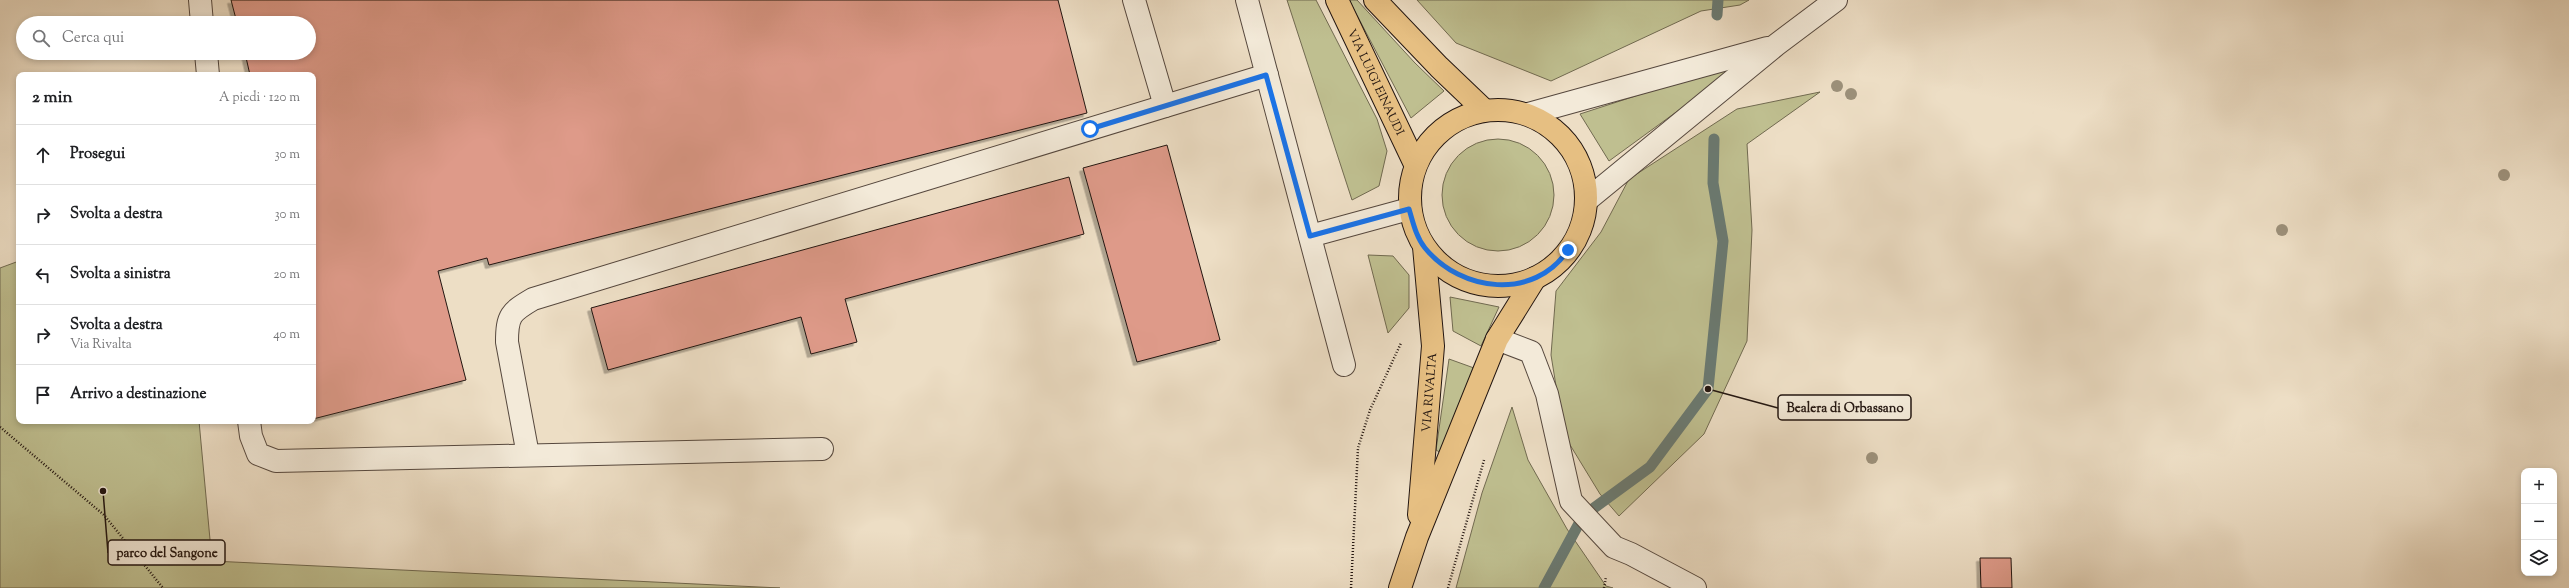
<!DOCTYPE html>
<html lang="it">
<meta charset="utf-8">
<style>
body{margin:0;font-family:"Sorts Mill Goudy",serif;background:#f6f6f6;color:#202124}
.controls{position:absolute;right:12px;bottom:12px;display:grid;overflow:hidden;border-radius:8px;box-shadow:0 2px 6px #0003}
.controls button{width:36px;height:36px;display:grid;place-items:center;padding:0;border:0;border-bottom:1px solid #e0e0e0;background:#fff;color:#202124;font:20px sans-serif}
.stop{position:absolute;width:12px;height:12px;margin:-9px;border:3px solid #1a73e8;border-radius:50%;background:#fff}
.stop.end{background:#1a73e8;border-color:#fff;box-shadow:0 1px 4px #0008}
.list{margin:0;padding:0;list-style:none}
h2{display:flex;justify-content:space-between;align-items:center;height:52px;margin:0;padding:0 16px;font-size:17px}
h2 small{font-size:13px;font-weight:400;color:#757577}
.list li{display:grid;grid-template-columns:26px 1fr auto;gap:12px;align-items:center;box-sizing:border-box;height:60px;padding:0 16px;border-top:1px solid #e0e0e0}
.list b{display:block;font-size:15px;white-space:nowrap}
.list p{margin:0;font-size:13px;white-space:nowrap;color:#757577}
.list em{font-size:13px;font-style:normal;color:#757577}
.icon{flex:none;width:22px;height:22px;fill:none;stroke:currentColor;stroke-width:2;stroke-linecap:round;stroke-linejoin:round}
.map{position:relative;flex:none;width:2569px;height:588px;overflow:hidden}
.search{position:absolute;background:#fff;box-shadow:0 2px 6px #0003;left:16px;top:16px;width:300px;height:44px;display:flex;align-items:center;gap:10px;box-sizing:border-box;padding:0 14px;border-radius:22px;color:#757577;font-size:15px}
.panel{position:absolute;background:#fff;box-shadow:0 2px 6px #0003;left:16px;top:72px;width:300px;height:352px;border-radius:8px}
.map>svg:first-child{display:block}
.green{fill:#bfbf90;stroke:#716a50}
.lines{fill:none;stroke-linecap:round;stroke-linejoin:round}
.stream{stroke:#6a7a72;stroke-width:11}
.building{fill:#de9a89;stroke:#231611;filter:url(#shadow)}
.minor-casing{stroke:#56483e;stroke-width:24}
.major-casing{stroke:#231611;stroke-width:24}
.path{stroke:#231611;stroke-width:2.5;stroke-dasharray:1 2;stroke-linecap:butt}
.minor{stroke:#f3ead9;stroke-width:22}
.major{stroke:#e6bf82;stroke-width:22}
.tree{fill:#9c907a}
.route{stroke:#1a73e8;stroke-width:5}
.labels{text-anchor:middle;stroke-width:3;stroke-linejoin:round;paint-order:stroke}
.street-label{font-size:12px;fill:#231611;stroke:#f3ead9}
.leader{fill:none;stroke:#231611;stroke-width:1.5}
.callout-dot{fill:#231611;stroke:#f3ead9;stroke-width:1.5}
.callout{fill:#f3ead9;stroke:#231611;stroke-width:1.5}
.callout-label{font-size:13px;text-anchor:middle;font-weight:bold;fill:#231611}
</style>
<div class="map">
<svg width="2569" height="588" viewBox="0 0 2569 588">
<defs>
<filter id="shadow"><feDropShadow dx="-3.5" dy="3.5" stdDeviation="0" flood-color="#0004"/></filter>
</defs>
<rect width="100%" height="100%" fill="#eddec5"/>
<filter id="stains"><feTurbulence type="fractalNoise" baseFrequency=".005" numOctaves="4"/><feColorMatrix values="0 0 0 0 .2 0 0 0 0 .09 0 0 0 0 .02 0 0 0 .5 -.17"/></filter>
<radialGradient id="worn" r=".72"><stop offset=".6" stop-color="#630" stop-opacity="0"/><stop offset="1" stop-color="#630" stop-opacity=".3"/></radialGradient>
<g class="green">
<polygon points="1287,0 1316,0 1377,119 1387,151 1379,186 1352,200"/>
<polygon points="1349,0 1357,0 1415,63 1444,91 1411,118"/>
<polygon points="1417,0 1749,0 1740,5 1701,11 1551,81 1456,43"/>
<polygon points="1737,63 1738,67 1609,161 1580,114"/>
<polygon points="1820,92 1747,144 1752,230 1747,341 1704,434 1619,516 1600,494 1564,435 1551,355 1556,291 1601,232 1629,179 1737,109"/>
<circle cx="1498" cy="195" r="56"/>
<polygon points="1368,255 1393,256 1409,275 1409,308 1388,333"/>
<polygon points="19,261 19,421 199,421 212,561 780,588 0,588 0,268"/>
<polygon points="1450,297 1499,307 1481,346 1453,331"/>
<polygon points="1449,359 1474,368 1443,454 1436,450"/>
<polygon points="1512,407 1528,460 1567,529 1606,586 1613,588 1456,588 1482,493"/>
</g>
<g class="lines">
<g class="stream">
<polyline points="1717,15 1718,0"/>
<polyline points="1544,588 1583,516 1650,467 1708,389 1723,241 1713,183 1714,139"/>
</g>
</g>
<g class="building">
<polygon points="231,0 1058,0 1087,113 489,265 487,258 438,271 466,380 313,419 313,75 250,75 245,53 309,53 309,23 237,23"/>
<polygon points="1167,145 1220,340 1137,362 1083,168"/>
<polygon points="1069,177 1084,234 845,299 857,342 811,354 801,317 608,370 591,308"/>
<polygon points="1980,558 2011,558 2012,588 1981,588"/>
</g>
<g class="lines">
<defs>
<g id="minor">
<polyline points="200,0 202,23"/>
<polyline points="1134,0 1165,106"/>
<polyline points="1247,0 1344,365"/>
<polyline points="206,53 208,75"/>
<polyline points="1528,114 1767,48"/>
<polyline points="1587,200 1776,45 1836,0"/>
<polyline points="1310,236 1409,209"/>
<polyline points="1497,339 1531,352 1547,394 1571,501 1614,547 1631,554 1695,588"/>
<polyline points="249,421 251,436 258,454 276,461 822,449"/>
<path d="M528 455 507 342C507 315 511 312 533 299L1267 75"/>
</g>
<g id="major">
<path id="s1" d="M1337 0 1415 164"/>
<polyline points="1375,0 1439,67 1484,110"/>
<circle cx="1498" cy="198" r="88"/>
<path id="s2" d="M1419 515 1433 346 1424 247"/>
<polyline points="1400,588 1417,537 1497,339 1535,278"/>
</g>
</defs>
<use href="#minor" class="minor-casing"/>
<use href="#major" class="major-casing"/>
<g class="path">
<polyline points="0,427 104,515 163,588"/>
<polyline points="1351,588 1358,448 1370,410 1401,343"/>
<polyline points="1448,588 1484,460"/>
<polyline points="1604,588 1606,577"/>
</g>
<use href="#minor" class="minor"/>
<use href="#major" class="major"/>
</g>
<g class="tree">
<circle cx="1837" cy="86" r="6"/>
<circle cx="1851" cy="94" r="6"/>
<circle cx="2504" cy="175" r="6"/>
<circle cx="2282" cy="230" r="6"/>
<circle cx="1872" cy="458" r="6"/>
</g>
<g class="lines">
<path class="route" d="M1090 129 1266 75 1310 236 1409 209C1413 222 1416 237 1425 248 1461 292 1534 301 1568 250"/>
</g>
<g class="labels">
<g class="street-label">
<text dy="4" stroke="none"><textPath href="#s1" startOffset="91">VIA LUIGI EINAUDI</textPath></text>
<text dy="4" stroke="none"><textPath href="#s2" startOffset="123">VIA RIVALTA</textPath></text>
</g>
</g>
<path class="leader" d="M1708 389L1778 408M103 491L108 553"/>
<g class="callout-dot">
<circle cx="1708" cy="389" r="4"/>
<circle cx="103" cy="491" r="4"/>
</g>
<g class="callout">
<rect x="1778" y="395" width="133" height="25" rx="4"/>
<rect x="108" y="540" width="117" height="25" rx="4"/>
</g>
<g class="callout-label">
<text x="1845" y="412">Bealera di Orbassano</text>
<text x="167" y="557">parco del Sangone</text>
</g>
<rect width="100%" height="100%" filter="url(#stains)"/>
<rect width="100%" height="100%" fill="url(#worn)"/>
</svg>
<div class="controls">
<button>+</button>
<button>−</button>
<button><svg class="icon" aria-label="layers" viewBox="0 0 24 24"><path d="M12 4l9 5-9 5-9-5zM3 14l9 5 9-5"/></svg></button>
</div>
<div class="stop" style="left:1090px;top:129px"></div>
<div class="stop end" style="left:1568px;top:250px"></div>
<div class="search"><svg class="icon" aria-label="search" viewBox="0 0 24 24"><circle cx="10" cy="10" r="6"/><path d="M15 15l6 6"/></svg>Cerca qui</div>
<section class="panel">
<h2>2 min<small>A piedi · 120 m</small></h2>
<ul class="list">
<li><svg class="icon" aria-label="ahead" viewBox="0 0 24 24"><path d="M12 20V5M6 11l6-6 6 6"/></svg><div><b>Prosegui</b></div><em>30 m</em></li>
<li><svg class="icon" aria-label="right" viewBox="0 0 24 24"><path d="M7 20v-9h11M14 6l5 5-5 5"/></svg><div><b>Svolta a destra</b></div><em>30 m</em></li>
<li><svg class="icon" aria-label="left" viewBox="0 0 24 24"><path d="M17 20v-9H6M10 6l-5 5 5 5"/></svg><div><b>Svolta a sinistra</b></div><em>20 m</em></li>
<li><svg class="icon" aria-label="right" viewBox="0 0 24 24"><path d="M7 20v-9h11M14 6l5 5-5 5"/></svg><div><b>Svolta a destra</b><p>Via Rivalta</p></div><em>40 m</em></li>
<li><svg class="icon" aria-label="arrive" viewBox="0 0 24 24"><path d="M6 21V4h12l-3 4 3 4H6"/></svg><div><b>Arrivo a destinazione</b></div></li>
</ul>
</section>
</div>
